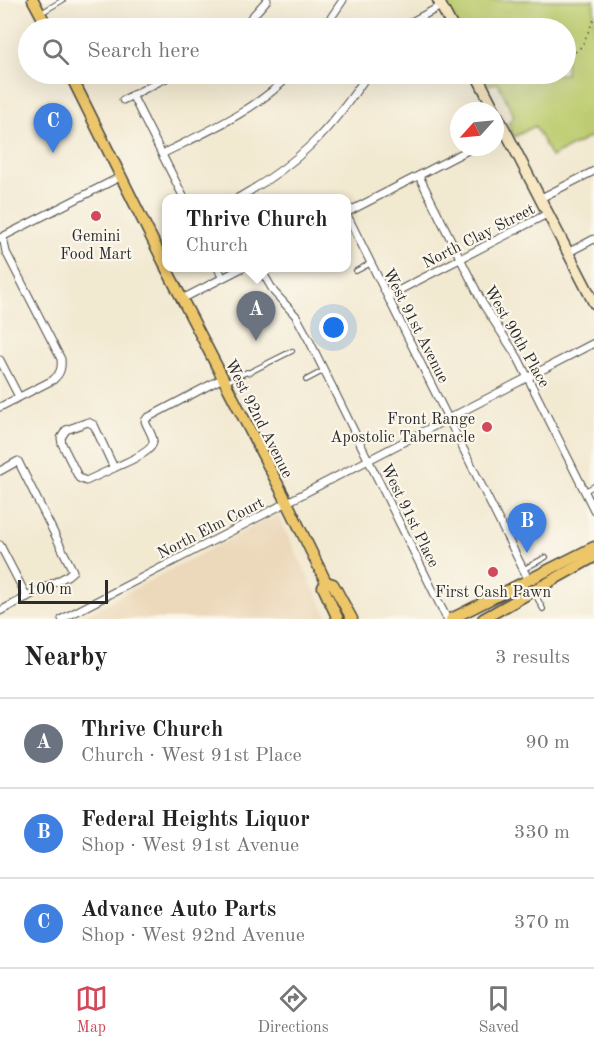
<!DOCTYPE html>
<meta charset="utf-8">
<style>
body{margin:0;font-family:"Old Standard TT",serif;background:#f2f2f2;color:#222}
.compass{position:absolute;left:450px;top:102px;width:54px;height:54px;border-radius:50%;background:#fff;box-shadow:0 6px 24px #0002;rotate:243deg}
.scale{position:absolute;left:18px;bottom:15px;width:90px;box-sizing:border-box;padding-left:6px;border:3px solid #2b2b2b;border-top:0;font-size:16px;line-height:21px;white-space:nowrap;color:#2b2b2b;-webkit-text-stroke:4px #fbf7ec;paint-order:stroke}
.you{position:absolute;left:334px;top:328px;width:21px;height:21px;margin:-15px;border:4px solid #fff;border-radius:50%;background:#1a73e8;box-shadow:0 0 0 9px #1a73e833}
.badge{display:grid;place-items:center;width:39px;height:39px;border-radius:50%;background:#d1495b;color:#fff;font-size:20px;font-weight:700}
.pin{position:absolute;translate:-50% -50px;filter:drop-shadow(0 2px 3px #0008)}
.pin::after{content:'';position:absolute;top:32px;width:21px;height:18px;background:inherit;clip-path:polygon(0 0,100% 0,50% 100%)}
.popup{position:absolute;left:162px;top:194px;width:189px;height:78px;box-sizing:border-box;display:grid;place-content:center;border-radius:12px;background:#fff;filter:drop-shadow(0 2px 4px #0005);font-size:20px;white-space:nowrap;color:#767676}
.popup b{font-size:22px;color:#222}
.popup::after{content:'';position:absolute;left:50%;top:100%;margin-left:-12px;border:12px solid transparent;border-top-color:#fff}
.list{margin:0;padding:0;list-style:none}
h2{display:flex;justify-content:space-between;align-items:center;height:78px;margin:0;padding:0 24px;font-size:26px}
h2 small{font-size:20px;font-weight:400;color:#767676}
.list li{display:grid;grid-template-columns:39px 1fr auto;gap:18px;align-items:center;box-sizing:border-box;height:90px;padding:0 24px;border-top:2px solid #e0e0e0}
.list b{display:block;font-size:22px;white-space:nowrap}
.list p{margin:0;font-size:20px;white-space:nowrap;color:#767676}
.list em{font-size:20px;font-style:normal;color:#767676}
.icon{flex:none;width:33px;height:33px;fill:none;stroke:currentColor;stroke-width:2;stroke-linecap:round;stroke-linejoin:round}
.map{position:relative;flex:none;width:594px;height:619px;overflow:hidden}
.search{position:absolute;background:#fff;box-shadow:0 6px 24px #0002;left:18px;right:18px;top:18px;height:66px;display:flex;align-items:center;gap:15px;box-sizing:border-box;padding:0 21px;border-radius:33px;color:#767676;font-size:22px}
.sheet{height:348px;background:#fff}
nav{display:flex;justify-content:space-around;align-items:center;box-sizing:border-box;height:84px;border-top:2px solid #e0e0e0;background:#fff;font-size:16px;color:#767676}
nav a{display:grid;justify-items:center;gap:3px}
nav .on{color:#d1495b}
.map>svg:first-child{display:block}
.built{fill:#ecd8ba}
.green{fill:#bdcc6f;stroke:#747c4d;stroke-width:1.5}
.lines{fill:none;stroke-linecap:round;stroke-linejoin:round}
.lane-casing{stroke:#494844;stroke-width:6}
.street-casing{stroke:#494844;stroke-width:9}
.secondary-casing{stroke:#494844;stroke-width:13}
.primary-casing{stroke:#494844;stroke-width:13}
.path{stroke:#494844;stroke-width:1.5;stroke-dasharray:1.5 4.5;stroke-linecap:butt}
.lane{stroke:#fff;stroke-width:4}
.street{stroke:#fff;stroke-width:7}
.secondary{stroke:#f7e8c3;stroke-width:10}
.primary{stroke:#ecc669;stroke-width:10}
.poi-dot{fill:#d1495b;stroke:#fbf7ec;stroke-width:2}
.labels{text-anchor:middle;stroke-width:4.5;stroke-linejoin:round;paint-order:stroke}
.poi-label{font-size:16px;fill:#2b2b2b;stroke:#fbf7ec}
.street-label{font-size:16px;fill:#2b2b2b;stroke:#fbf7ec}
</style>
<div class="map">
<svg width="594" height="619" viewBox="0 0 594 619">
<rect width="100%" height="100%" fill="#fbf7ec"/>
<filter id="ink" filterUnits="userSpaceOnUse"><feTurbulence type="fractalNoise" baseFrequency=".0167" numOctaves="2"/><feDisplacementMap in="SourceGraphic" scale="12" xChannelSelector="R" yChannelSelector="G"/><feConvolveMatrix kernelMatrix="1 2 1 2 8 2 1 2 1" color-interpolation-filters="sRGB"/></filter>
<filter id="wash" filterUnits="userSpaceOnUse"><feTurbulence type="fractalNoise" baseFrequency=".008" numOctaves="4" result="noise"/><feDisplacementMap in="SourceGraphic" scale="24" xChannelSelector="R" yChannelSelector="G"/><feGaussianBlur stdDeviation="1.35" result="paint"/><feColorMatrix in="noise" values="0 0 0 0 0 0 0 0 0 0 0 0 0 0 0 0 0 1.4 0 .05"/><feComposite in="paint" operator="in"/></filter>
<g filter="url(#wash)">
<rect width="100%" height="100%" fill="#f2e9d1"/>
<polygon class="built" points="277,514 329,619 77,619"/>
<polygon class="green" points="444,0 594,0 594,135 551,157 535,126 514,137 508,124 514,116 498,83 487,85 482,74 566,74 566,28 459,28"/>
</g>
<g filter="url(#ink)">
<g class="lines">
<defs>
<g id="lane">
<polyline points="41,13 63,0"/>
<polyline points="356,271 371,263"/>
<polyline points="248,373 292,351"/>
<polyline points="306,380 323,371"/>
<polyline points="226,382 247,372"/>
<polyline points="585,491 594,486"/>
<polyline points="524,569 546,557"/>
<polyline points="534,592 543,609"/>
</g>
<g id="street">
<polyline points="242,28 267,0"/>
<polyline points="324,28 343,0"/>
<polyline points="400,28 441,6"/>
<polyline points="132,95 184,198"/>
<polyline points="123,100 174,74"/>
<polyline points="495,136 506,130"/>
<path d="M162 154C208 131 255 111 291 74"/>
<polyline points="419,176 483,304 518,358 594,510"/>
<path d="M238 198C298 164 330 131 368 74"/>
<polyline points="541,198 594,171"/>
<polyline points="346,213 528,579"/>
<polyline points="346,213 474,147"/>
<polyline points="0,238 122,176"/>
<polyline points="569,252 594,239"/>
<polyline points="218,268 222,277"/>
<polyline points="260,268 274,292 296,316 310,342 447,619"/>
<polyline points="388,296 549,213"/>
<polyline points="182,299 242,268"/>
<polyline points="0,360 19,397"/>
<path d="M0 407 53 380C60 374 62 369 61 359L6 252 3 237"/>
<polygon points="88,422 94,425 114,468 86,481 79,478 62,444 61,438 66,430"/>
<path d="M114 468C124 463 155 452 153 440 152 434 147 427 145 421L147 418 223 378"/>
<polyline points="0,471 18,461 73,571 67,576 0,611"/>
<polyline points="0,545 27,597"/>
<polyline points="62,619 594,343"/>
</g>
<g id="secondary">
<polyline points="438,0 453,28"/>
<polyline points="476,74 594,303"/>
</g>
<g id="primary">
<polyline points="33,0 48,28"/>
<polyline points="70,74 166,267"/>
<polyline points="166,268 287,502 326,582 323,587 338,619"/>
<polyline points="326,582 333,584 352,619"/>
<polyline points="451,619 594,547"/>
<polyline points="483,619 594,557"/>
</g>
</defs>
<use href="#lane" class="lane-casing"/>
<use href="#street" class="street-casing"/>
<use href="#secondary" class="secondary-casing"/>
<use href="#primary" class="primary-casing"/>
<g class="path">
<polyline points="475,21 480,28"/>
<polyline points="566,60 582,46 594,19"/>
<path d="M507 74C519 86 528 81 542 74"/>
</g>
<use href="#lane" class="lane"/>
<use href="#street" class="street"/>
<use href="#secondary" class="secondary"/>
<use href="#primary" class="primary"/>
</g>
</g>
<g class="poi-dot">
<circle cx="96" cy="216" r="6"/>
<circle cx="487" cy="427" r="6"/>
<circle cx="493" cy="572" r="6"/>
</g>
<g class="labels">
<g class="poi-label">
<text x="96" y="241">Gemini<tspan x="96" dy="18">Food Mart</tspan></text>
<text x="475" y="424" text-anchor="end">Front Range<tspan x="475" dy="18">Apostolic Tabernacle</tspan></text>
<text x="493" y="597">First Cash Pawn</text>
</g>
<g class="street-label">
<text transform="translate(478 235) rotate(-27)" y="6">North Clay Street</text>
<text transform="translate(417 325) rotate(63)" y="6">West 91st Avenue</text>
<text transform="translate(518 336) rotate(60)" y="6">West 90th Place</text>
<text transform="translate(260 418) rotate(63)" y="6">West 92nd Avenue</text>
<text transform="translate(411 515) rotate(64)" y="6">West 91st Place</text>
<text transform="translate(210 527) rotate(-27)" y="6">North Elm Court</text>
</g>
</g>
</svg>
<svg class="compass" viewBox="-18 -18 36 36"><path d="M0-13l5 13h-10z" fill="#e53935"/><path d="M0 13l5-13h-10z" fill="#767676"/></svg>
<div class="scale">100 m</div>
<div class="you"></div>
<div class="pin badge" style="left:256px;top:341px;background:#6b7280">A</div>
<div class="popup"><b>Thrive Church</b>Church</div>
<div class="pin badge" style="left:527px;top:553px;background:#3f7fe0">B</div>
<div class="pin badge" style="left:53px;top:153px;background:#3f7fe0">C</div>
<div class="search"><svg class="icon" aria-label="search" viewBox="0 0 24 24"><circle cx="10" cy="10" r="6"/><path d="M15 15l6 6"/></svg>Search here</div>
</div>
<section class="sheet">
<h2>Nearby<small>3 results</small></h2>
<ul class="list">
<li><span class="badge" style="background:#6b7280">A</span><div><b>Thrive Church</b><p>Church · West 91st Place</p></div><em>90 m</em></li>
<li><span class="badge" style="background:#3f7fe0">B</span><div><b>Federal Heights Liquor</b><p>Shop · West 91st Avenue</p></div><em>330 m</em></li>
<li><span class="badge" style="background:#3f7fe0">C</span><div><b>Advance Auto Parts</b><p>Shop · West 92nd Avenue</p></div><em>370 m</em></li>
</ul>
</section>
<nav>
<a class="on"><svg class="icon" aria-label="map" viewBox="0 0 24 24"><path d="M3 6l6-2 6 2 6-2v14l-6 2-6-2-6 2zM9 4v14M15 6v14"/></svg>Map</a>
<a><svg class="icon" aria-label="directions" viewBox="0 0 24 24"><path d="M12 3l9 9-9 9-9-9zM9 14v-3h6M13 9l2 2-2 2"/></svg>Directions</a>
<a><svg class="icon" aria-label="saved" viewBox="0 0 24 24"><path d="M7 4h10v16l-5-4-5 4z"/></svg>Saved</a>
</nav>
